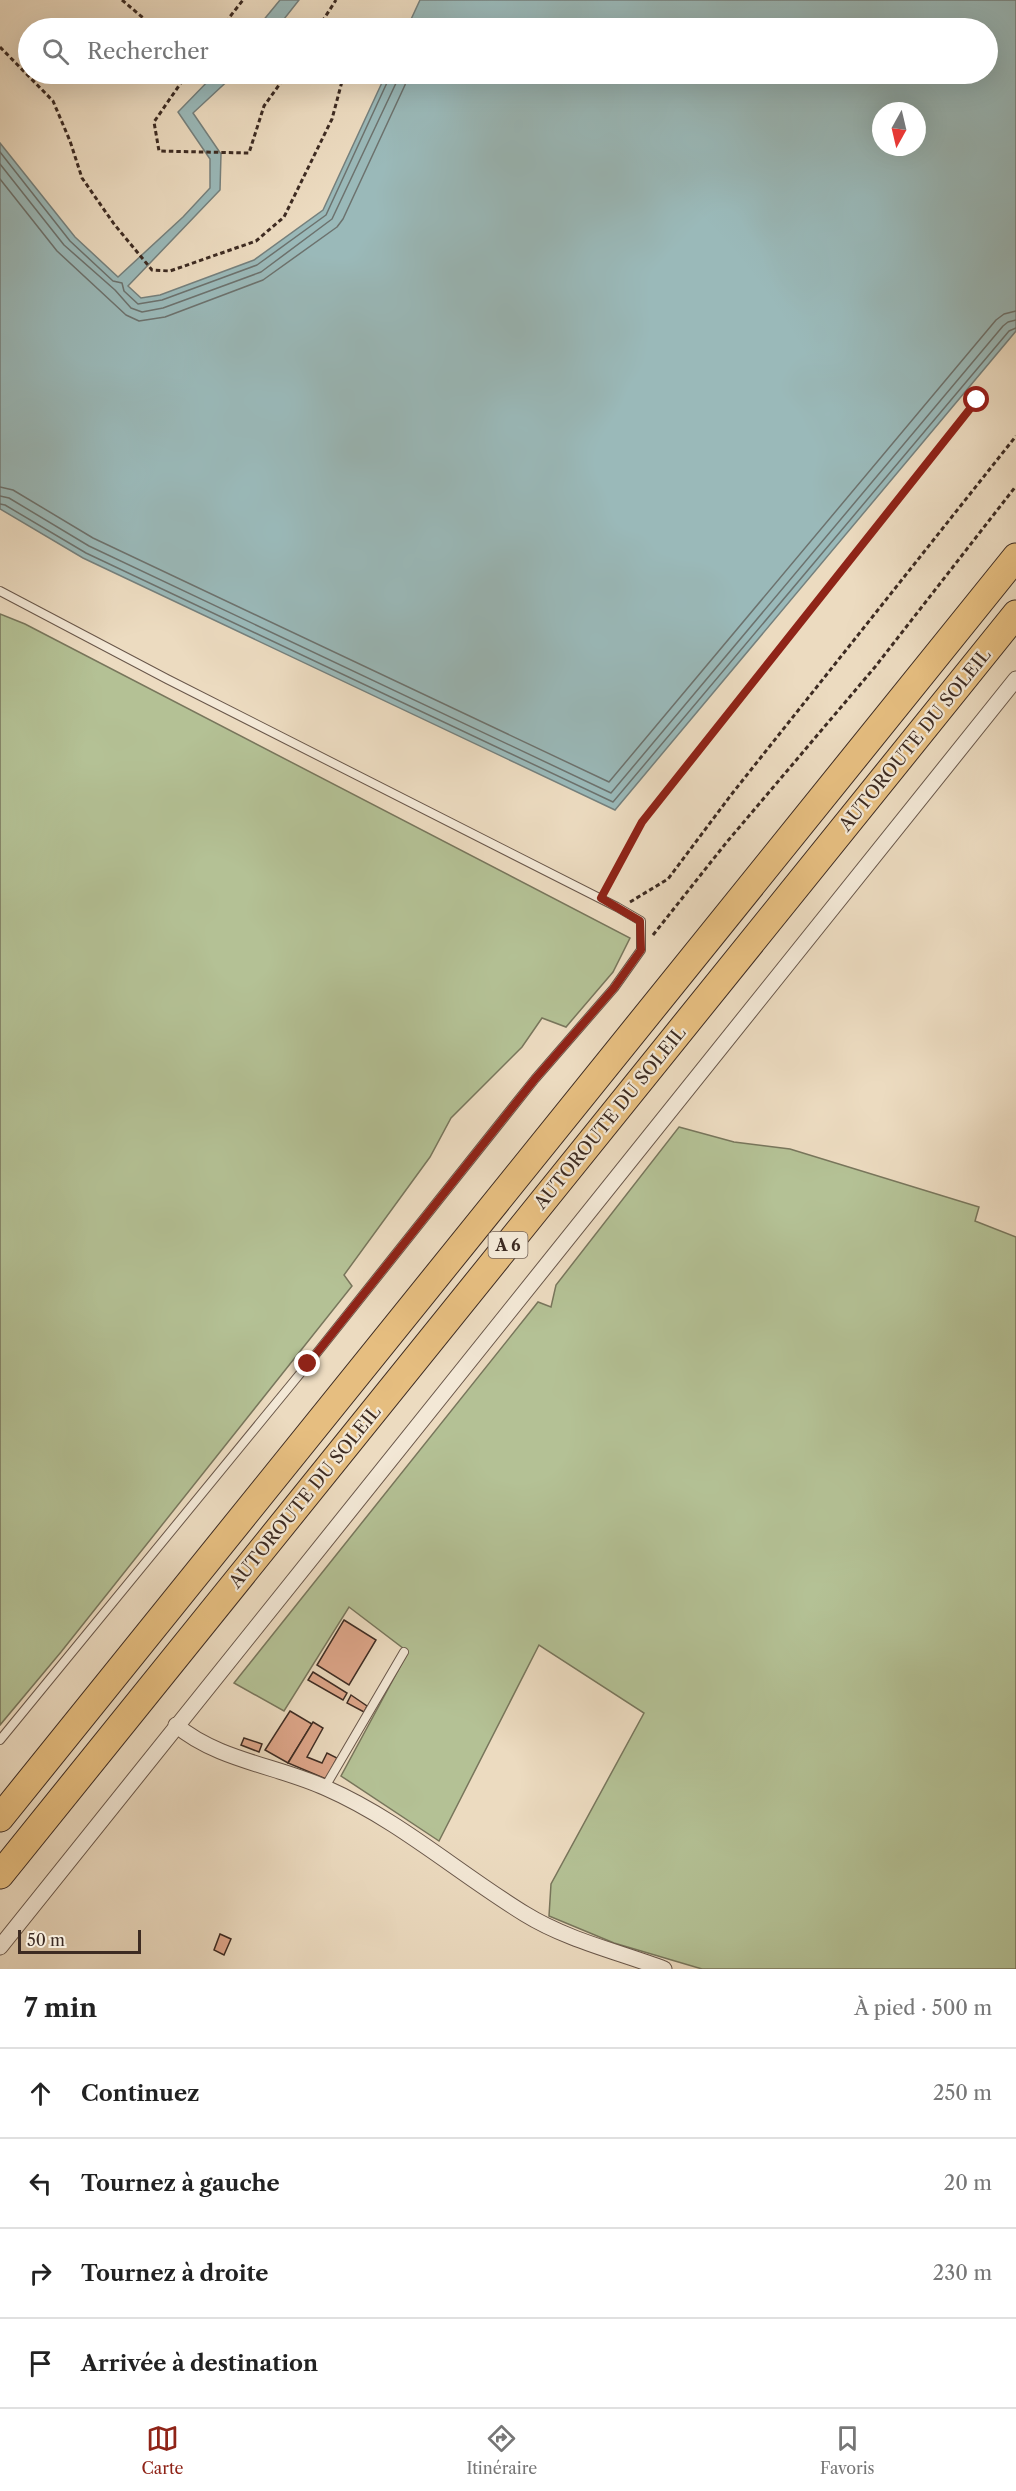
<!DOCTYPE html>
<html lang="fr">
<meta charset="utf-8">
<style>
body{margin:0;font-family:"Libre Caslon Text",serif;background:#f6f6f6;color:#222}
.compass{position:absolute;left:872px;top:102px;width:54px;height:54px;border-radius:50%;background:#fff;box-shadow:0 6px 24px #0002;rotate:188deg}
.scale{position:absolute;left:18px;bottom:15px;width:123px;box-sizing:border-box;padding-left:6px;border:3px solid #3d2b22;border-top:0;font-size:16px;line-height:21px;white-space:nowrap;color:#3d2b22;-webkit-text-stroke:4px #f3e8d6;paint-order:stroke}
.stop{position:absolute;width:18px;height:18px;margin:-14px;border:4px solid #8f2418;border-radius:50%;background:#fff}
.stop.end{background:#8f2418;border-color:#fff;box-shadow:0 2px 6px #0008}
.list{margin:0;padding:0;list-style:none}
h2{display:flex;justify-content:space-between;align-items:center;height:78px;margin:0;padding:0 24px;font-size:26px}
h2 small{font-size:20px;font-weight:400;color:#767676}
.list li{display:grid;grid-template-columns:39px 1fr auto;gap:18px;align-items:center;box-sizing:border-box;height:90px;padding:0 24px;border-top:2px solid #e0e0e0}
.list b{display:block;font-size:22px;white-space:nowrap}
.list em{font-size:20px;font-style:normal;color:#767676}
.icon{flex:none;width:33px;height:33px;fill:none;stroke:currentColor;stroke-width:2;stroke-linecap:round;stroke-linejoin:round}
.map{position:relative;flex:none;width:1016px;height:1969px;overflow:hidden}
.search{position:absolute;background:#fff;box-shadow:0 6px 24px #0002;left:18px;right:18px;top:18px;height:66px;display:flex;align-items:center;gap:15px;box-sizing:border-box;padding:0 21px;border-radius:33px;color:#767676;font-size:22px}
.sheet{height:438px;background:#fff}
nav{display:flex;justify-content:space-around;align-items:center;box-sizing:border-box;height:84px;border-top:2px solid #e0e0e0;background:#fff;font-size:16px;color:#767676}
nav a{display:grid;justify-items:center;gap:3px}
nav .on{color:#8f2418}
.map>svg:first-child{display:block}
.green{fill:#b4c195;stroke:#78765c;stroke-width:1.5}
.water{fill:#9ab9b9;stroke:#75807d;stroke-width:1.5;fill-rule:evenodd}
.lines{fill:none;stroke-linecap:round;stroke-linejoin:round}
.shore{stroke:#6c726e;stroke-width:1.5}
.building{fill:#dea68a;stroke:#3d2b22;stroke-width:1.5}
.lane-casing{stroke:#69574a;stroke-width:10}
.street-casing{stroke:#69574a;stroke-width:17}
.highway-casing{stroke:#3d2b22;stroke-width:29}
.path{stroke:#3d2b22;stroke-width:3;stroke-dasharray:4.5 3;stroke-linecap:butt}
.lane{stroke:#f3e8d6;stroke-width:8}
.street{stroke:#f3e8d6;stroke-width:15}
.highway{stroke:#e6be80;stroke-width:27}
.route{stroke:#8f2418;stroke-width:8}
.labels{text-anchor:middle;stroke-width:4.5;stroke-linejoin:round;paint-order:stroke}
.shield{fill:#f3e8d6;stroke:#746458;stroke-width:1.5}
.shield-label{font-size:16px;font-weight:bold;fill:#3d2b22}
.street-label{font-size:18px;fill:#3d2b22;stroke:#f3e8d6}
</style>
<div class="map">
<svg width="1016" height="1969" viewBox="0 0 1016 1969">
<rect width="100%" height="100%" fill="#ecdbc0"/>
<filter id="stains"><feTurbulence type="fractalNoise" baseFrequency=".00333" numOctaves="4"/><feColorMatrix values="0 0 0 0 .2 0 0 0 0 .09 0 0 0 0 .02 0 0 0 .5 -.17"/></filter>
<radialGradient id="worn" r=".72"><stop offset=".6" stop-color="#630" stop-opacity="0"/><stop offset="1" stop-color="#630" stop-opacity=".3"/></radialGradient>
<g class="green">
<polygon points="0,614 25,624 630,938 613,972 566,1027 542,1018 522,1047 451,1118 430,1157 344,1275 352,1286 61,1652 0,1725"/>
<polygon points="679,1127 734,1142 790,1149 979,1207 975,1221 1016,1237 1016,1969 702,1969 614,1943 549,1916 551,1884 644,1713 539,1645 439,1841 341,1776 408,1652 349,1607 284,1711 234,1683 538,1302 551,1307 556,1285"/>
</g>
<g class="water">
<polygon points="280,0 299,0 277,28 257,28"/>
<path d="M420 0H1016V331L615 810 83 558 0 509V143L75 237 118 277 183 217 210 188V159L178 112 215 74H235L193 113 221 154 220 190 128 286 141 298 160 295 254 260 323 210 386 74H988V28H407ZM881 111H917V147H881Z"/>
</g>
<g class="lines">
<g class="shore">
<polyline points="0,152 70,241 113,281 122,283 124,291 138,304 162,300 257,265 326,215 391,74"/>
<polyline points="0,164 64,245 115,290 131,308 142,312 163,308 261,272 332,219 397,81 398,74"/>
<polyline points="0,179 57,251 126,315 139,321 165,317 263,280 337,227 343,219 405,85 407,74"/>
<polyline points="0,487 13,490 93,538 609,782 996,320 1004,314 1016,311"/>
<polyline points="0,496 9,498 89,546 611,793 1003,326 1008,322 1016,320"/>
<polyline points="0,504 5,505 86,553 613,802 1009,331 1016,328"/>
</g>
</g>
<g class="building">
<polygon points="344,1620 376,1640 349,1685 317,1665"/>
<polygon points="313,1672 347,1693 343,1700 308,1680"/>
<polygon points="351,1695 367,1706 364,1712 347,1703"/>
<polygon points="290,1711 312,1724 288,1763 265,1750"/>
<polygon points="313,1722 323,1728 307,1757 322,1763 327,1753 337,1758 326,1779 288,1763"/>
<polygon points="244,1738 262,1744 259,1752 241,1745"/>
<polygon points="220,1934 231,1939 224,1955 214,1950"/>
</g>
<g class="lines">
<defs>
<g id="lane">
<polyline points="0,591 167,679 617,907 641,921 641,950 614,988 535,1079 308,1364 0,1740"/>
<polyline points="325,1787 404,1652"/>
</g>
<g id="street">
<path d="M176 1725C217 1760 278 1766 326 1788 399 1820 458 1873 525 1914 567 1940 619 1952 664 1969"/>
<polyline points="0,1947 1016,679"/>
</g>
<g id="highway">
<polyline points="0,1818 1016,557"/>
<polyline points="0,1875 1016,614"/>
</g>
</defs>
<use href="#lane" class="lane-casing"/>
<use href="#street" class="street-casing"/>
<use href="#highway" class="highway-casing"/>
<g class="path">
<polyline points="122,0 155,28"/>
<polyline points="221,28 243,0"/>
<polyline points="318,28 336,0"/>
<polyline points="0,47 53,101 70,141 82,178 114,224 152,270 170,271 256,241 284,217 332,119 344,74"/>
<polyline points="187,74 154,122 159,151 249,153 264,106 287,74"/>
<polyline points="606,889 642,822 977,400"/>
<polyline points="630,902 668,879 731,795 1016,436"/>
<polyline points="653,935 726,843 875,667 1016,486"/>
</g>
<use href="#lane" class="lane"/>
<use href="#street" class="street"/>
<use href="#highway" class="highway"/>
</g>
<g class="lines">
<polyline class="route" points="308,1364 535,1079 614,988 641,950 640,921 601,898 642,822 977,400"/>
</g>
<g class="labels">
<rect class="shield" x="488.5" y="1232" width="39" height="26" rx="4.5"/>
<g class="shield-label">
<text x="508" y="1251">A 6</text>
</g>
<g class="street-label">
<text transform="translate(915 740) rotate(-51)" y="6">AUTOROUTE DU SOLEIL</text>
<text transform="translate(610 1118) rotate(-51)" y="6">AUTOROUTE DU SOLEIL</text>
<text transform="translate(305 1497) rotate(-51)" y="6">AUTOROUTE DU SOLEIL</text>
</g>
</g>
<rect width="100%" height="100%" filter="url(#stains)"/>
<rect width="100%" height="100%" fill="url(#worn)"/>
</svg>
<svg class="compass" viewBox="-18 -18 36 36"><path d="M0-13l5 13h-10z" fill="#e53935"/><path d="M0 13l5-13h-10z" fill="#767676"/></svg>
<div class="scale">50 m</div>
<div class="stop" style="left:977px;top:400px"></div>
<div class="stop end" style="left:308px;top:1364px"></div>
<div class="search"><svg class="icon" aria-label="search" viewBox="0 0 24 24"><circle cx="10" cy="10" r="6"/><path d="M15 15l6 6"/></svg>Rechercher</div>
</div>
<section class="sheet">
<h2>7 min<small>À pied · 500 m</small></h2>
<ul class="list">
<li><svg class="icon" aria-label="ahead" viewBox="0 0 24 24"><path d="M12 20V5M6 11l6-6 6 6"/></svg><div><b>Continuez</b></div><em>250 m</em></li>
<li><svg class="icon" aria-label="left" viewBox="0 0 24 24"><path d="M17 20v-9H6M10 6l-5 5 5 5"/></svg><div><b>Tournez à gauche</b></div><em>20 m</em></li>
<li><svg class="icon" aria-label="right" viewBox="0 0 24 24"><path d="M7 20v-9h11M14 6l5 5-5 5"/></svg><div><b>Tournez à droite</b></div><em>230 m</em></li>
<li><svg class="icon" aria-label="arrive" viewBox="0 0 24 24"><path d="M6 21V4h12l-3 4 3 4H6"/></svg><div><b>Arrivée à destination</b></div></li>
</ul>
</section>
<nav>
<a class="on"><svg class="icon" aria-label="map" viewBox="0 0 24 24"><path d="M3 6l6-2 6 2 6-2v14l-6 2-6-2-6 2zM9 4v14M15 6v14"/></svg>Carte</a>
<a><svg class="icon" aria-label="directions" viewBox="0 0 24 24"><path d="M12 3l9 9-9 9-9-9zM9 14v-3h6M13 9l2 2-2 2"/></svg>Itinéraire</a>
<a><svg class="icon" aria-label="saved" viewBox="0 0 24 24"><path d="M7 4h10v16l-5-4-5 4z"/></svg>Favoris</a>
</nav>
